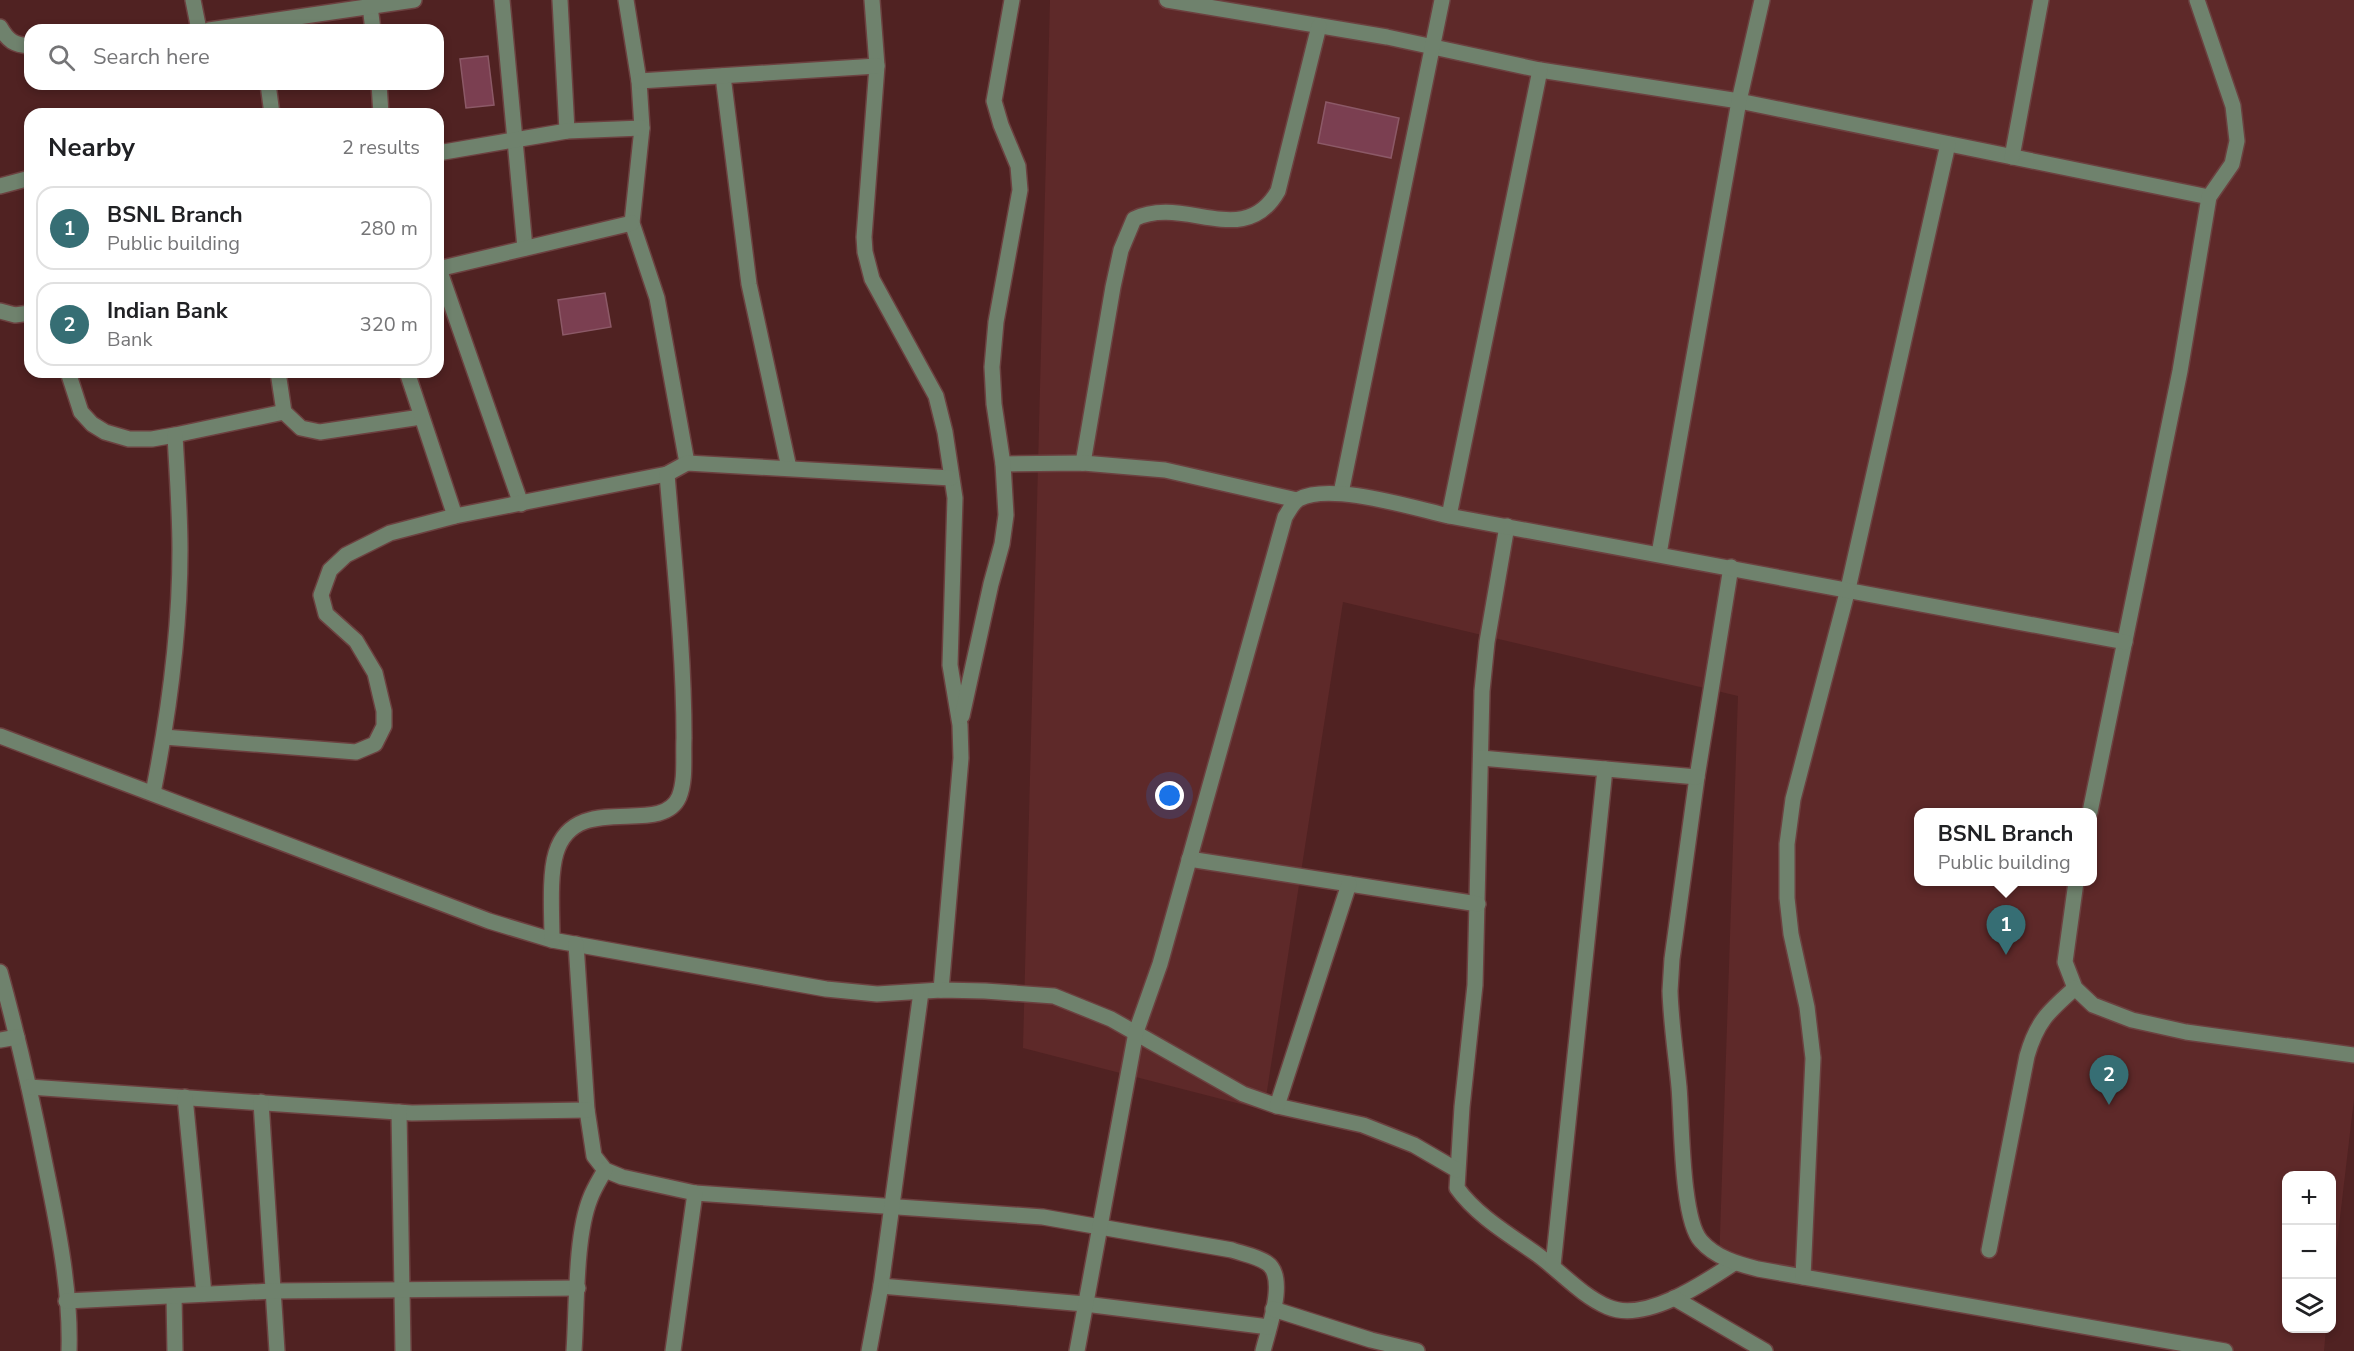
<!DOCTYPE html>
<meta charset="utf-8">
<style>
body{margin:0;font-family:"Nunito Sans",sans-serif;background:#f2f2f2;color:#202124}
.controls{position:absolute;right:18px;bottom:18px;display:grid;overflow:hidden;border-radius:12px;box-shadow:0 3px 9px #0003}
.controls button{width:54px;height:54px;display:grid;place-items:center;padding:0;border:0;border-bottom:2px solid #e0e0e0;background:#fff;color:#202124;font:30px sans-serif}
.you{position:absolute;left:1170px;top:796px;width:21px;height:21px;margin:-15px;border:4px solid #fff;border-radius:50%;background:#1a73e8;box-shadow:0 0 0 9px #1a73e833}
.badge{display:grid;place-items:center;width:39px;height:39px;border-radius:50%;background:#366e74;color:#fff;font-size:20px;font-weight:700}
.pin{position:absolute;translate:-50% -50px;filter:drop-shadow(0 2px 3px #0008)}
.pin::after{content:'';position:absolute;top:32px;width:21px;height:18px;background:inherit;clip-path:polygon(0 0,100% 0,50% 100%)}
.popup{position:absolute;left:1914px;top:808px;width:183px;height:78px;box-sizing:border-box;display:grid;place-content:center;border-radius:12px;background:#fff;filter:drop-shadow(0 2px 4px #0005);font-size:20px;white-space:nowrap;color:#757577}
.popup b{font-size:22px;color:#202124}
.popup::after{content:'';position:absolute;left:50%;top:100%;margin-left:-12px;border:12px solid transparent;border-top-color:#fff}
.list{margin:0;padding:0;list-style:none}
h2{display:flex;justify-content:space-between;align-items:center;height:78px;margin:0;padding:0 24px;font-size:26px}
h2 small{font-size:20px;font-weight:400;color:#757577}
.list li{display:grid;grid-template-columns:39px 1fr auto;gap:18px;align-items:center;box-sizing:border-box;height:84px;margin:0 12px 12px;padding:0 12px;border:2px solid #e0e0e0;border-radius:18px}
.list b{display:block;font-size:22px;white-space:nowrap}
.list p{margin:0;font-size:20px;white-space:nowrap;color:#757577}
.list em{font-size:20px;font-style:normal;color:#757577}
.icon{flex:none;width:33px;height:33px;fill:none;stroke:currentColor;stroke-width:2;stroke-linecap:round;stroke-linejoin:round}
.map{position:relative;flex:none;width:2354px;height:1351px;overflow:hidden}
.search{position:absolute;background:#fff;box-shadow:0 3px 9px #0003;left:24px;top:24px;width:420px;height:66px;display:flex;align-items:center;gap:15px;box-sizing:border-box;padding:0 21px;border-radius:18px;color:#757577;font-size:22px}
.panel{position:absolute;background:#fff;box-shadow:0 3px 9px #0003;left:24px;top:108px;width:420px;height:270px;border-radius:18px}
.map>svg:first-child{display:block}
.built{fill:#5e2929;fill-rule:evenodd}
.building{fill:#7b3f51;stroke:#8c5967;stroke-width:1.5}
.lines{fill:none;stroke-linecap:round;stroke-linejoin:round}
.minor-casing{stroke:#6c4140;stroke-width:18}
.minor{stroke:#6f826d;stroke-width:15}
</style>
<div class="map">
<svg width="2354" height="1351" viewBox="0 0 2354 1351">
<rect width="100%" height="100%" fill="#502222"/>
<path class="built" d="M1050 0H2354V1099L2332 1285V1176H2286V1328L2326 1329 2324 1351H2223L1719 1266 1738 696 1343 602 1264 1110 1023 1048ZM1919 812H2093V882H1919Z"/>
<g class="building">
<polygon points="488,56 494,105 466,108 460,59"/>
<polygon points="1326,102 1399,118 1391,158 1318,143"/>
<polygon points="605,293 611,327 563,335 558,300"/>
</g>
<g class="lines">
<defs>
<g id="minor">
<polyline points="193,0 199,30"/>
<polyline points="502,0 525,248"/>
<polyline points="560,0 567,131"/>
<polyline points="626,0 639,81 642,128 632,223 657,298 687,463"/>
<polyline points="872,0 877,66 864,237 865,252 872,279 936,396 945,432 955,498 950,665 960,725 961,758 941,990"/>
<polyline points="1167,0 1387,37 1540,70 1739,101 2209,197"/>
<polyline points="370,6 373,30"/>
<path d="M0 27C8 41 14 45 30 46"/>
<polyline points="209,30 414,0"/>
<polyline points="723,76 749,284 789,468"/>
<polyline points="639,81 877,66"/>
<polyline points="268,84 272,114"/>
<polyline points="379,84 381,114"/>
<polyline points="438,153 567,131 642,128"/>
<polyline points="2012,157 2041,0"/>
<polyline points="0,186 30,178"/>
<polyline points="438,269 632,223"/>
<polyline points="439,269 521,504"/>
<polyline points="0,311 15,315 30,313"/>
<polyline points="68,372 81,412 92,424 105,432 129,439 152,439 175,435 284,412"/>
<polyline points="278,372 284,412 301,428 320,432 421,417"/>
<polyline points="407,372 455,516"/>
<path d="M1083 463 1113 287 1121 250 1134 219C1184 194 1244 251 1278 191L1319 26"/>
<polyline points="1003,464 1083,463 1165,470 1297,500"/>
<polyline points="1341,493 1442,0"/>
<polyline points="1449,516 1540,70"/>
<path d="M1507 526 1487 642 1482 691 1475 985 1462 1107 1457 1188C1477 1216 1510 1235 1538 1255 1561 1272 1582 1296 1608 1307 1645 1323 1704 1283 1734 1263"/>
<polyline points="1659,554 1739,101 1762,0"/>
<path d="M1731 567 1697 777 1672 959 1670 991C1671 1023 1676 1055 1679 1087 1682 1120 1681 1219 1701 1241 1716 1258 1738 1264 1758 1269L2225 1351"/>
<polyline points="962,716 991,584 1002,544 1006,515 1003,464 994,404 992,367 996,322 1020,190 1018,166 1001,125 994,101 1012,0"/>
<polyline points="0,736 489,921 552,940 826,989 877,994 941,990 985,991 1054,996 1111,1019 1243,1094 1277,1106 1363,1125 1414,1145 1457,1170"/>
<polyline points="164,737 356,752 375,744 384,726 384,711 375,673 356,641 326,614 321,595 330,570 346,555 390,533 455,516 667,474 687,463 951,478"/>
<polyline points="1481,758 1697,777"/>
<path d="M153 793C169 713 180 632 180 550 180 512 177 473 175 435"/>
<polyline points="2090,812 2180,371 2209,197 2232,164 2237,141 2233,106 2197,0"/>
<polyline points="1189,859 1478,904"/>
<polyline points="2076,882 2065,962 2075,988 2093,1005 2132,1020 2186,1032 2354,1055"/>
<path d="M552 940C552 915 549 876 556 853 575 789 661 838 679 797 686 780 683 757 684 738 684 650 674 562 667 474"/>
<path d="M576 944 587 1110 594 1156 605 1170 622 1177 695 1193 1043 1217 1232 1250C1243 1254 1257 1256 1267 1263 1288 1277 1268 1330 1263 1351"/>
<path d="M0 972C18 1037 33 1103 46 1169 58 1227 71 1292 69 1351"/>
<polyline points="0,1040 17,1037"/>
<polyline points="29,1087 412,1113 587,1110"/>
<polyline points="185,1097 204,1294"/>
<polyline points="261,1102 277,1351"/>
<polyline points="1277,1106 1349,884"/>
<polyline points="399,1112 403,1351"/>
<path d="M1989 1250 2027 1056C2037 1021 2049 1011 2075 988"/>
<polyline points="1553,1266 1605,769"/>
<polyline points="1803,1277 1813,1058 1807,1007 1791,934 1787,898 1787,844 1793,799 1848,589 1948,144"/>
<polyline points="881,1286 1085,1304 1269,1327"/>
<polyline points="174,1296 175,1351"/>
<polyline points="1674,1298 1765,1351"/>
<polyline points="66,1301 273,1291 578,1288"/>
<polyline points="1273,1309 1371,1340 1417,1351"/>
<path d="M574 1351C577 1308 575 1237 590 1199 594 1188 600 1179 605 1170"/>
<polyline points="673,1351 695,1193"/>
<polyline points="869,1351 881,1286 921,992"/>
<path d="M1077 1351 1136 1032 1160 964 1285 517C1289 511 1293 502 1299 499 1331 482 1413 508 1449 516L2125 642"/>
</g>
</defs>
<use href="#minor" class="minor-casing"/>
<use href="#minor" class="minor"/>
</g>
</svg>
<div class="controls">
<button>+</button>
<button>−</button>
<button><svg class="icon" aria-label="layers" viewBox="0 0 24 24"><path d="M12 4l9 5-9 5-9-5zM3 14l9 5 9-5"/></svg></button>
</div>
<div class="you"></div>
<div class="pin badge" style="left:2006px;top:955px">1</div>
<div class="popup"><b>BSNL Branch</b>Public building</div>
<div class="pin badge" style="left:2109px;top:1105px">2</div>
<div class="search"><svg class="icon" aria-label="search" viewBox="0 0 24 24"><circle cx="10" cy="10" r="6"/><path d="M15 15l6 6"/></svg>Search here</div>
<section class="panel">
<h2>Nearby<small>2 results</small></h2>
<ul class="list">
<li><span class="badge">1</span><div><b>BSNL Branch</b><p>Public building</p></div><em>280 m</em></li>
<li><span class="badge">2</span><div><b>Indian Bank</b><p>Bank</p></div><em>320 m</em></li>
</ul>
</section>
</div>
